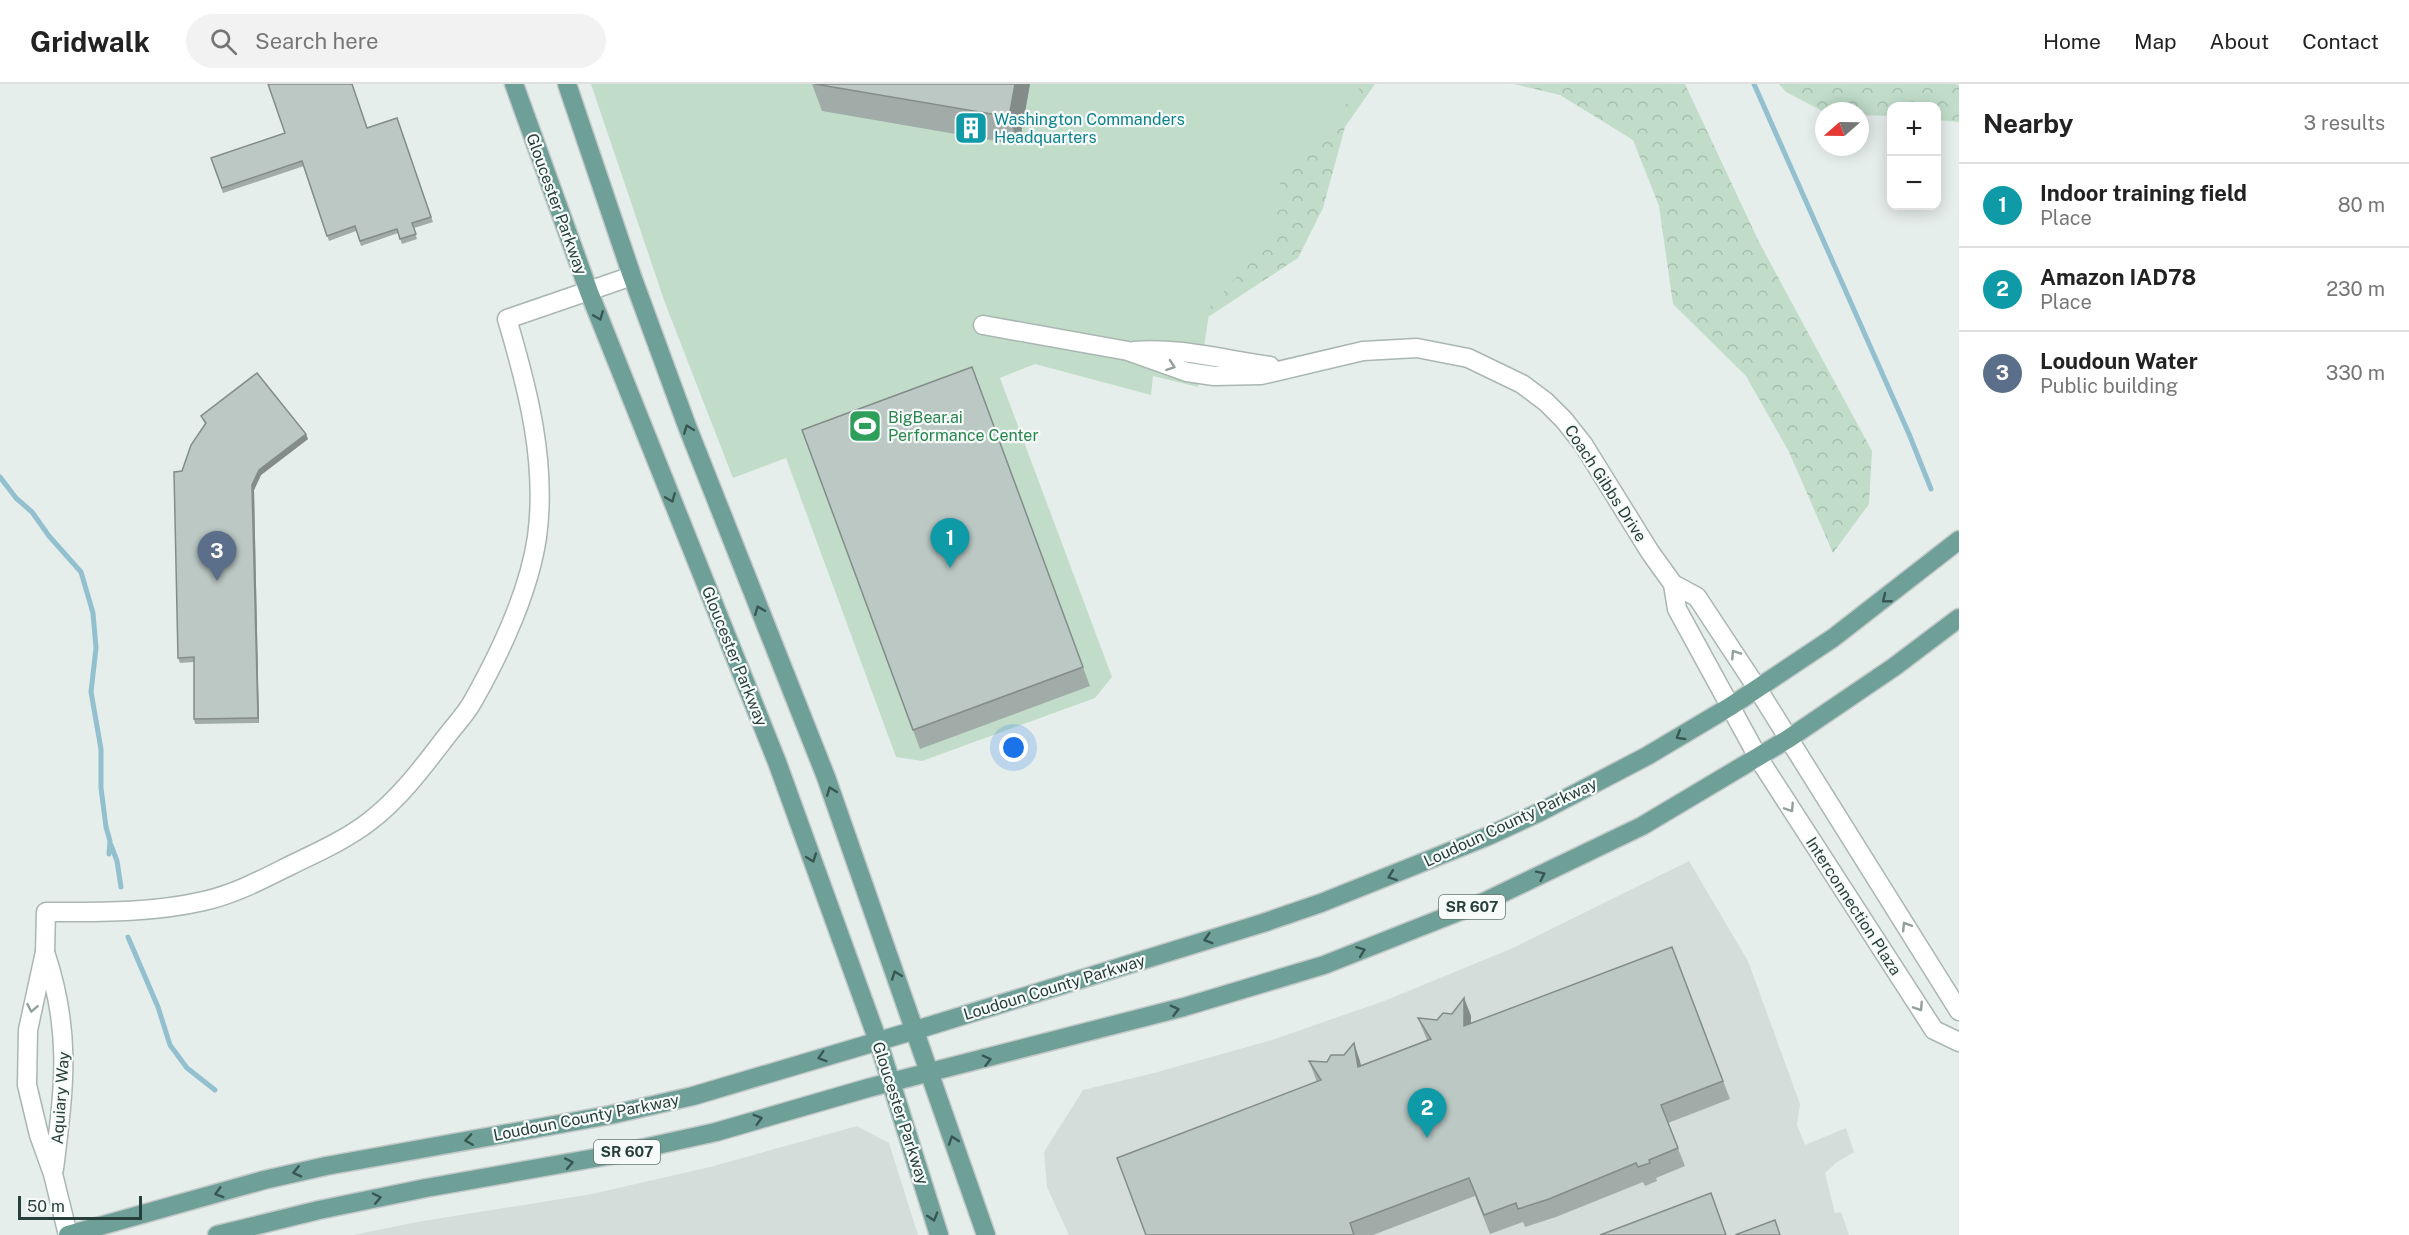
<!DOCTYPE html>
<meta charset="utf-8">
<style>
body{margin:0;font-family:"Public Sans",sans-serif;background:#f2f2f2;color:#222}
.controls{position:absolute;right:18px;top:18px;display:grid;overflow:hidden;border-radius:12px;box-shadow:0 3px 15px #0003}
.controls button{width:54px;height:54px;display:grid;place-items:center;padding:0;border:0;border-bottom:2px solid #e0e0e0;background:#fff;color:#222;font:30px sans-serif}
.compass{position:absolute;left:1815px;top:18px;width:54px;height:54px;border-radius:50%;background:#fff;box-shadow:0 3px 15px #0003;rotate:250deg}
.scale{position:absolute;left:18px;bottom:15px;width:124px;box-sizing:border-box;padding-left:6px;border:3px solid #263f3a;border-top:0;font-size:16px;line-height:21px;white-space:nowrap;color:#263f3a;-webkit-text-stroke:4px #f6faf9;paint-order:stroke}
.you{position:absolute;left:1014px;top:664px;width:21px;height:21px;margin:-15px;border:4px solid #fff;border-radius:50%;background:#1a73e8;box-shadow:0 0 0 9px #1a73e833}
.badge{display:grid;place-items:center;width:39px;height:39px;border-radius:50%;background:#7b5442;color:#fff;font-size:20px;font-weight:700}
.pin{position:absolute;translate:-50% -50px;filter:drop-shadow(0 2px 3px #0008)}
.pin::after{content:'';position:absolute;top:32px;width:21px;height:18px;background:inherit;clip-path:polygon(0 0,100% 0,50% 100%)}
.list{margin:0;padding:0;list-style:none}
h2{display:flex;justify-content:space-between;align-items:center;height:78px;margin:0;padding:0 24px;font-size:26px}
h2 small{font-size:20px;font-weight:400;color:#767676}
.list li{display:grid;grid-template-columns:39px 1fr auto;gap:18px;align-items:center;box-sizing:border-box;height:84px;padding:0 24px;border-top:2px solid #e0e0e0}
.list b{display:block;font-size:22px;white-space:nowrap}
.list p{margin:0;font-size:20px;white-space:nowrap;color:#767676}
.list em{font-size:20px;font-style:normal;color:#767676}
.icon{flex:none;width:33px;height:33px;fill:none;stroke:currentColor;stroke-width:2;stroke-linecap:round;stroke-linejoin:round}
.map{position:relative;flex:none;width:1959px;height:1151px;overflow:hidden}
header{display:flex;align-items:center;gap:36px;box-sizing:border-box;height:84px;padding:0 30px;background:#fff;border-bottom:2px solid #e0e0e0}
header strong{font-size:28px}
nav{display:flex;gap:33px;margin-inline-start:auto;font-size:21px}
.search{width:420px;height:54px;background:#f2f2f2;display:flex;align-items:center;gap:15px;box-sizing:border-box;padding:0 21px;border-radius:33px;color:#767676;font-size:22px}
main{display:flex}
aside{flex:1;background:#fff}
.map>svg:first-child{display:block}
.built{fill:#d4ddda}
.forest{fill:url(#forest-crowns)}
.park{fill:#c1ddca}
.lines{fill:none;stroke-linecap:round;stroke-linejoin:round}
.stream{stroke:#92c0ce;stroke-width:5}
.minor-casing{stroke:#a9b6b2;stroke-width:21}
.major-casing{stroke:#c2c9c8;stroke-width:21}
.minor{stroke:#fff;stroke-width:18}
.major{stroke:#6ea097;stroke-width:18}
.wall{fill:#a1aca9}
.shaded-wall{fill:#838c89}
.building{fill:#bbc8c4;stroke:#838c89;stroke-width:1.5}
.oneway{stroke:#385751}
.oneway2{stroke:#929f9c}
.labels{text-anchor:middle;stroke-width:4.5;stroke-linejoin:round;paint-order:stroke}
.shield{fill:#f6faf9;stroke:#647773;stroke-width:1.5}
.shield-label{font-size:15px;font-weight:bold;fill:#263f3a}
.culture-label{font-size:16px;fill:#0d838f;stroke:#f6faf9;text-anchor:start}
.street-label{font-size:16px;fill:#263f3a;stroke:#f6faf9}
.leisure-label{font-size:16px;fill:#27864d;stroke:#f6faf9;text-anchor:start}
</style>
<header>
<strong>Gridwalk</strong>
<div class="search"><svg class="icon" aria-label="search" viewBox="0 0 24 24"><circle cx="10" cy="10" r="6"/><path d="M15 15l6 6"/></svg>Search here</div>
<nav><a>Home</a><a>Map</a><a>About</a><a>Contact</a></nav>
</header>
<main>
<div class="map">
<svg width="1959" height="1151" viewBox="0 0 1959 1151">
<defs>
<pattern id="forest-crowns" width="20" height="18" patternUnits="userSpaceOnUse" patternTransform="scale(1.5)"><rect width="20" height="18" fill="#c1ddca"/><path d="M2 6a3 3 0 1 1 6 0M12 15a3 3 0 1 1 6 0" fill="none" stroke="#a6bfae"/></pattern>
</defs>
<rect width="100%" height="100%" fill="#e6eeeb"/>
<g class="built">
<polygon points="1689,777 1748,877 1800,1020 1797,1041 1805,1061 1846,1044 1854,1068 1836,1079 1825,1089 1835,1129 1841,1128 1849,1151 1069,1151 1047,1103 1044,1068 1083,1006 1154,989 1272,956 1384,917 1513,864"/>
<polygon points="857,1042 889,1059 918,1151 353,1151 417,1138 592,1110 714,1082"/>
</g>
<g class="forest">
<polygon points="1206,0 1375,0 1345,43 1323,124 1298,174 1199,239"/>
<polygon points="1514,0 1685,0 1759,158 1872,367 1869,420 1833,469 1789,368 1746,292 1673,220 1659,122 1633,56 1560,11"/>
<polygon points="1779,0 1955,0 1959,1 1959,38 1937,36 1936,22 1892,22 1891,32 1860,31 1860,27 1824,28 1786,8"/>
</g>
<polygon class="park" points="591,0 1363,0 1280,98 1276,132 1269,157 1210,223 1198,303 1153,292 1151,311 1035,280 1000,294 1112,593 1095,614 922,677 896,673 786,374 733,394 665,219"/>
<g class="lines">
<g class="stream">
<polyline points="1754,0 1909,350 1931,405"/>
<polyline points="0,393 16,414 32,428 49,452 81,488 93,529 96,564 91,608 101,665 101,704 106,743 110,757 109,770"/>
<polyline points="111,761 117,777 121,803"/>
<polyline points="128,853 158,923 170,961 187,984 215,1006"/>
</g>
<defs>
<g id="minor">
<polyline points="983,241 1128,267 1187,288 1214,292 1261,291 1363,267 1417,264 1468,274 1522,300 1546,318 1564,336 1583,360 1650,468 1673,500 1697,513 1757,604 1959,927"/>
<path d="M1134 267C1181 263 1224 276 1270 282"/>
<polyline points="1673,500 1677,525 1759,675 1934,946 1959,958"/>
<path d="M45 868C72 949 64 1003 54 1085"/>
<path d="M68 1151 53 1090 39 1051 27 1001 28 946 45 868 46 828C99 828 152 829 204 817 235 810 263 795 291 781 318 768 347 755 370 737 400 714 423 683 446 653 455 641 466 630 473 617 500 569 529 508 537 453 547 379 528 305 507 235L632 192"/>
</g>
<g id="major">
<polyline points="514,0 589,208 777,678 878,957 939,1151"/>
<polyline points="567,0 632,192 687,342 826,693 986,1151"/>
<polyline points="68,1151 264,1096 326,1082 610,1031 693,1012 916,946 1263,839 1321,819 1486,753 1540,728 1647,672 1731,622 1833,554 1959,456"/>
<polyline points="217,1151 319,1126 426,1104 612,1071 716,1048 868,1004 1184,923 1324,881 1486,817 1642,742 1788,655 1894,583 1959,534"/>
</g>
</defs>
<use href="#minor" class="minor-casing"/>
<use href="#major" class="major-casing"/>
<use href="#minor" class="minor"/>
<use href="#major" class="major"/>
</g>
<g class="wall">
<polygon points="812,0 1030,0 1019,61 822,27"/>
<polygon points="397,34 433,138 414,144 417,155 402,160 398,149 361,162 356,147 329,157 304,82 223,109 211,74 367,44"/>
<polygon points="972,283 1090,602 920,665 802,346"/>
<polygon points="201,332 308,355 261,391 254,406 259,639 195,640 194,635 194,578 180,579 178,574 182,387 205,340"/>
<polygon points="1672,863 1730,1015 1668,1039 1685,1082 1656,1094 1657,1097 1645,1102 1643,1098 1556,1133 1525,1143 1523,1138 1490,1150 1475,1112 1373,1151 1146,1151 1317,998 1309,977 1327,978 1344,971 1354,959 1361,981 1427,956 1418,934 1437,936 1452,930 1464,914 1471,932 1471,939"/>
</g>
<g class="shaded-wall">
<polygon points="1015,0 1030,0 1019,61 1009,33"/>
<polygon points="306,350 308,355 261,391 254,406 259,639 258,634 252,401 259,386"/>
<polygon points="1464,914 1471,932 1471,960 1464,942"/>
<polygon points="1354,959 1360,977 1364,1001 1358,983"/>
</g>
<g class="building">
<polygon points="268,0 352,0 367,44 397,34 431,133 412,139 416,150 400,155 397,145 360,157 355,142 327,152 302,77 222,104 211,74 285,49"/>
<polygon points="815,0 1015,0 1009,33"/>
<polygon points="972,283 1083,583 913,646 802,346"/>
<polygon points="257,289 306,350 259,386 252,401 258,634 194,635 194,573 178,574 174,388 182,387 191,361 206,339 201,332"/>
<polygon points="1672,863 1723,997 1661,1021 1678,1064 1649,1076 1650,1079 1638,1083 1636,1079 1549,1115 1518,1125 1516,1119 1484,1131 1469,1094 1350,1139 1354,1151 1146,1151 1117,1074 1321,996 1309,977 1327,978 1331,971 1344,971 1354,959 1358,983 1431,955 1418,934 1437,936 1443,929 1452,930 1464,914 1464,942"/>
<polygon points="1711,1109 1726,1151 1600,1151"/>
<polygon points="1775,1136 1780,1151 1735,1151"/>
</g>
<defs><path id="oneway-chevron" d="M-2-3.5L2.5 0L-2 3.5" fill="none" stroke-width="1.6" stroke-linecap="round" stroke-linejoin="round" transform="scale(1.5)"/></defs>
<g class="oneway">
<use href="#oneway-chevron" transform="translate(599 232) rotate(68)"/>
<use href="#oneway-chevron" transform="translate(688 345) rotate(-111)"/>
<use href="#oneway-chevron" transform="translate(671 414) rotate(68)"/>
<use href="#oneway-chevron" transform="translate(1886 515) rotate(141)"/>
<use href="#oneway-chevron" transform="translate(759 526) rotate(-112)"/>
<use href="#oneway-chevron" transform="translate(1680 652) rotate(149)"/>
<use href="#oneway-chevron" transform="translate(831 707) rotate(-110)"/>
<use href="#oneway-chevron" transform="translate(812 774) rotate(70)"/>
<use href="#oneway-chevron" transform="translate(1541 791) rotate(-26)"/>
<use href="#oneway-chevron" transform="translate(1392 792) rotate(159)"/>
<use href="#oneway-chevron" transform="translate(1208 855) rotate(163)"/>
<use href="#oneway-chevron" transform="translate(1361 867) rotate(-21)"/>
<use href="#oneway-chevron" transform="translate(896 891) rotate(-110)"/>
<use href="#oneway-chevron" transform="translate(1175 926) rotate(-15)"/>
<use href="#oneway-chevron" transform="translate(822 973) rotate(163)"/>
<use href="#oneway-chevron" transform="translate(987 976) rotate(-15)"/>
<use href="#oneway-chevron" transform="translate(758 1035) rotate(-16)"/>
<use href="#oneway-chevron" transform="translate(469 1056) rotate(172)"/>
<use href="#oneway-chevron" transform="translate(953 1056) rotate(-109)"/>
<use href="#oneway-chevron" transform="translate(569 1079) rotate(-11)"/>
<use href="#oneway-chevron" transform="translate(297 1088) rotate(167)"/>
<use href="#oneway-chevron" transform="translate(219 1109) rotate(164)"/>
<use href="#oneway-chevron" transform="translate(377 1114) rotate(-12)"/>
<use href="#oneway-chevron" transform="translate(933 1133) rotate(73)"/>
</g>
<g class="oneway2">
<use href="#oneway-chevron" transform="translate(1171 282) rotate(19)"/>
<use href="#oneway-chevron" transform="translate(1735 570) rotate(-123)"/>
<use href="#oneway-chevron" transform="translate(1790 724) rotate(57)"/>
<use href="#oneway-chevron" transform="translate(1906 842) rotate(-122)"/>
<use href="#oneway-chevron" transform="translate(1919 923) rotate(57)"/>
<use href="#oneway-chevron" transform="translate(32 924) rotate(101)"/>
</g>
<defs>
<symbol id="building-square" viewBox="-11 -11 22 22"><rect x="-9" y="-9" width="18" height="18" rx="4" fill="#0f9aa8" stroke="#f6faf9"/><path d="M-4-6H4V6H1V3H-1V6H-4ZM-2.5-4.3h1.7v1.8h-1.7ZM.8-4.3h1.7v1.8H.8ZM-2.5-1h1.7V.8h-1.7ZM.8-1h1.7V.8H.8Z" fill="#fff"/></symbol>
<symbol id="stadium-square" viewBox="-11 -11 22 22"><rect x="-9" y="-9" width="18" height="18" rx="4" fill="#2e9e5b" stroke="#f6faf9"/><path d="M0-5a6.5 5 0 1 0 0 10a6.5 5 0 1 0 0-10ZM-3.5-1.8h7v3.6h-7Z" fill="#fff"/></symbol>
</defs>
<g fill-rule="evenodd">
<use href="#building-square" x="952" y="25" width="38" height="38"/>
<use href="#stadium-square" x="846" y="323" width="38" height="38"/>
</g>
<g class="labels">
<g class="shield">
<rect x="1439" y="811" width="66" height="24" rx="4.5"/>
<rect x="594" y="1056" width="66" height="24" rx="4.5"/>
</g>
<g class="shield-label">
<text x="1472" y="828">SR 607</text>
<text x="627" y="1073">SR 607</text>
</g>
<g class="culture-label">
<text x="994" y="41">Washington Commanders<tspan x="994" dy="18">Headquarters</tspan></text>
</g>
<g class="street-label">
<text transform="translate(557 120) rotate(70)" y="6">Gloucester Parkway</text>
<text transform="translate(1606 399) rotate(57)" y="6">Coach Gibbs Drive</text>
<text transform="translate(735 572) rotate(68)" y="6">Gloucester Parkway</text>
<text transform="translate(1510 738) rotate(-25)" y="6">Loudoun County Parkway</text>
<text transform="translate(1854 822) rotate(57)" y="6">Interconnection Plaza</text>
<text transform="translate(1054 903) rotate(-17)" y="6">Loudoun County Parkway</text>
<text transform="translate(60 1014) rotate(-86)" y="6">Aquiary Way</text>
<text transform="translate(901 1029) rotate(72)" y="6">Gloucester Parkway</text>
<text transform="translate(586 1033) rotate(-11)" y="6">Loudoun County Parkway</text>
</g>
<g class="leisure-label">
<text x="888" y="339">BigBear.ai<tspan x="888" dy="18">Performance Center</tspan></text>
</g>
</g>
</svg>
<div class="controls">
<button>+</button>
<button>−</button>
</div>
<svg class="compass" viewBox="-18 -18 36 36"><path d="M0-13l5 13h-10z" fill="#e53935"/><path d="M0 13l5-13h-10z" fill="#767676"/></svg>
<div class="scale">50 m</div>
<div class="you"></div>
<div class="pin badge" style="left:950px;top:484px;background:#0f9aa8">1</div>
<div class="pin badge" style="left:1427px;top:1054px;background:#0f9aa8">2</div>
<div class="pin badge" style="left:217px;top:497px;background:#5c6f8a">3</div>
</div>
<aside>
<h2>Nearby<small>3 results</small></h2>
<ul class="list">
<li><span class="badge" style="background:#0f9aa8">1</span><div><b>Indoor training field</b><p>Place</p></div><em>80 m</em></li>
<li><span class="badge" style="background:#0f9aa8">2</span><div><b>Amazon IAD78</b><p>Place</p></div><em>230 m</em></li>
<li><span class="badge" style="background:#5c6f8a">3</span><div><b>Loudoun Water</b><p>Public building</p></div><em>330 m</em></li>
</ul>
</aside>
</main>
